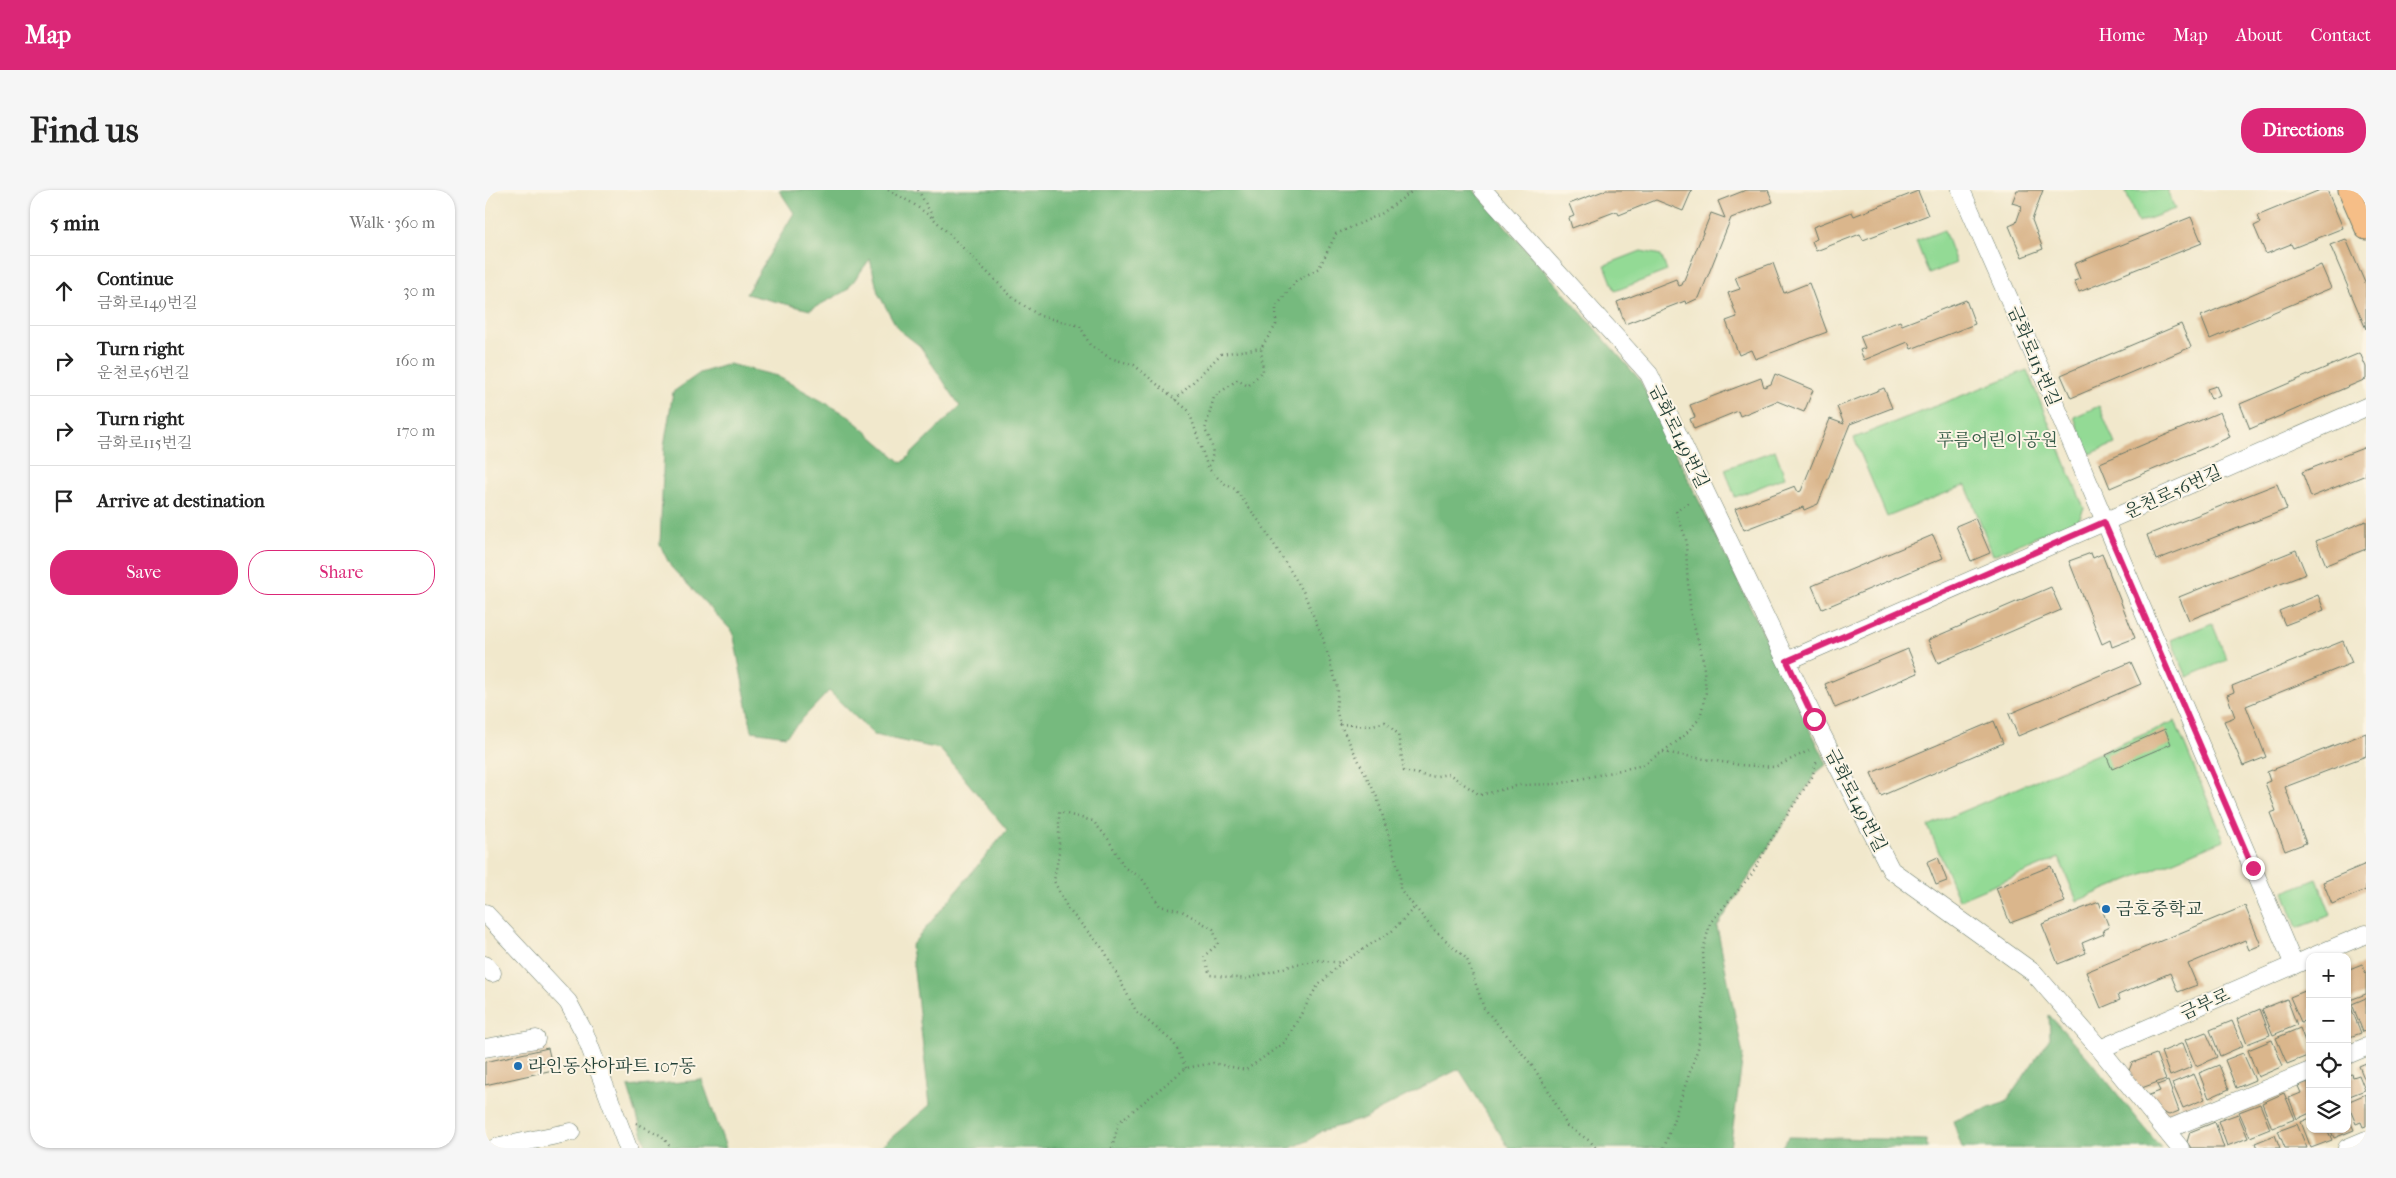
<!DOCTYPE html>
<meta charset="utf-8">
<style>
body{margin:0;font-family:"IM FELL French Canon","Noto Serif KR",serif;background:#f6f6f6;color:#222}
.controls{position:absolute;right:15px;bottom:15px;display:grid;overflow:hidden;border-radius:10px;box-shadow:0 1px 4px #0004}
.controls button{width:45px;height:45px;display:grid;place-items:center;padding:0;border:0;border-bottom:1px solid #e0e0e0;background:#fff;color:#222;font:25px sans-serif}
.stop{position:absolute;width:15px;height:15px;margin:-11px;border:4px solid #db2777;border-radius:50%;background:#fff}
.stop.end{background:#db2777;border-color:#fff;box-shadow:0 1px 5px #0008}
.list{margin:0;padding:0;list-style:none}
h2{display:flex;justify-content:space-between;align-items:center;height:65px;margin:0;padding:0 20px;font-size:21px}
h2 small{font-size:16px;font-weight:400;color:#767676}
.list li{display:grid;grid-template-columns:32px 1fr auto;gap:15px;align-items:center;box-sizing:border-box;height:70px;padding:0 20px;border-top:1px solid #e0e0e0}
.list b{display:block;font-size:19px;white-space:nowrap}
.list p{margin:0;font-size:16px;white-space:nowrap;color:#767676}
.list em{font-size:16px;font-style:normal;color:#767676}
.actions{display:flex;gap:10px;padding:15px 20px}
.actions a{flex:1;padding:11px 0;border:1px solid #db2777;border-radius:20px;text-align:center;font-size:18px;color:#db2777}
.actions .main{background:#db2777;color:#fff}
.icon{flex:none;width:28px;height:28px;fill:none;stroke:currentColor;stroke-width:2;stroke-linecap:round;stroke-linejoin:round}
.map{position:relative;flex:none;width:1881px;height:958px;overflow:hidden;border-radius:20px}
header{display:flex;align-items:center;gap:30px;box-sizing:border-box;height:70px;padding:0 25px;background:#db2777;color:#fff}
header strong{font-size:24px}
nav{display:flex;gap:28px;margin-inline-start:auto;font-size:18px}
.intro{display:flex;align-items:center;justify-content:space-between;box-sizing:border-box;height:120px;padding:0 30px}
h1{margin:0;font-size:35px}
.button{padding:12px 22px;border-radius:20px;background:#db2777;color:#fff;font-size:18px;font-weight:700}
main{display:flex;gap:30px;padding:0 30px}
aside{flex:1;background:#fff;border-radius:20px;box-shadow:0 1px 4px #0004}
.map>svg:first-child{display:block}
.green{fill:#93da95;stroke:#598c64}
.forest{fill:#76ba7e;stroke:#4a7c59}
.building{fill:#dab68c}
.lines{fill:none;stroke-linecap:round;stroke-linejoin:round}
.minor-casing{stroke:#687969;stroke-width:19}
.major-casing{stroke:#687969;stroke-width:23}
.path{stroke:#687969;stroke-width:2.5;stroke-dasharray:1 4;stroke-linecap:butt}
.minor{stroke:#fff;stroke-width:18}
.major{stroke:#f6be87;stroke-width:21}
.route{stroke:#db2777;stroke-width:6}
.poi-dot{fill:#1f6fb2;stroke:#fcf5e5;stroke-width:2}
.labels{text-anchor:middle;stroke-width:4;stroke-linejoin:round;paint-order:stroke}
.street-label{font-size:18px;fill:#1f3d34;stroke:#fcf5e5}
.park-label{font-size:18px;fill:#365c47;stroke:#fcf5e5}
.poi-label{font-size:18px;fill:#1f3d34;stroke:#fcf5e5;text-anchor:start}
</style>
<header>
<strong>Map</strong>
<nav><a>Home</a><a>Map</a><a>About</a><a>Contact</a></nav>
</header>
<div class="intro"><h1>Find us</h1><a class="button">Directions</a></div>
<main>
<aside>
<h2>5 min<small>Walk · 360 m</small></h2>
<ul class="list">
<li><svg class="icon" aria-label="ahead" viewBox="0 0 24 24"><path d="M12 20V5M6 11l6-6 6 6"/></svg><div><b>Continue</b><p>금화로149번길</p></div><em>30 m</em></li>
<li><svg class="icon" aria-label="right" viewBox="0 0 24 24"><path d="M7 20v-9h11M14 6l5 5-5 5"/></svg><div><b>Turn right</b><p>운천로56번길</p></div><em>160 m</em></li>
<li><svg class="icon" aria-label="right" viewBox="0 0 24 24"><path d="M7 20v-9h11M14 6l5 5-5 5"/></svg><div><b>Turn right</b><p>금화로115번길</p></div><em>170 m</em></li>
<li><svg class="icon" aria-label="arrive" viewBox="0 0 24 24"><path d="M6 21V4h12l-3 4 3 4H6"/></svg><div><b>Arrive at destination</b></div></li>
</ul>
<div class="actions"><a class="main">Save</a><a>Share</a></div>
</aside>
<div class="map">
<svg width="1881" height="958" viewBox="0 0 1881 958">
<rect width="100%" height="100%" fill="#fcf5e5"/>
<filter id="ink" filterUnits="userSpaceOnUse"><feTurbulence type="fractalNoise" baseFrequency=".02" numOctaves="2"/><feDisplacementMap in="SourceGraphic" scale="10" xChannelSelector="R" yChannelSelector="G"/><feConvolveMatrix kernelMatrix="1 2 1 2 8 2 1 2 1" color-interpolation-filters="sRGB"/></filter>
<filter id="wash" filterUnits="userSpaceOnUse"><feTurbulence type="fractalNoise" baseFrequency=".0096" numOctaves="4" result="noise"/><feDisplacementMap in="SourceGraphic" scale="20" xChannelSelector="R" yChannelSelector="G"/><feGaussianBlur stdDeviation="1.12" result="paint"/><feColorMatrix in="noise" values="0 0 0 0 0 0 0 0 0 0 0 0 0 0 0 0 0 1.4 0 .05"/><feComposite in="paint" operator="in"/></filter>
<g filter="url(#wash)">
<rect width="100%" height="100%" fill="#f1e8cc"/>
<g class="green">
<polygon points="1640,0 1682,0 1690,19 1653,33"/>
<polygon points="1459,40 1471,73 1444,84 1431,51"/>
<polygon points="1156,61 1176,65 1182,81 1130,101 1120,75"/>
<polygon points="1542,180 1599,318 1594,329 1508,365 1481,295 1402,327 1369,248"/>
<polygon points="1614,216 1630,254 1604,264 1589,227"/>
<polygon points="1290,260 1300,287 1250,307 1240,279"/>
<polygon points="1727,433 1742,470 1702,487 1686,450"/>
<polygon points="1690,531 1739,650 1592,711 1574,668 1474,710 1443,636"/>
<polygon points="1832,689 1846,725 1812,738 1799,702"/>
</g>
<g class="forest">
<polygon points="294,0 989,0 1155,190 1342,574 1331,583 1232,737 1258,865 1245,958 1024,958 974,879 894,920 882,928 836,941 825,950 805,958 394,958 445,915 426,756 522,640 455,559 389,545 344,501 301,546 267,541 248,442 186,377 175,355 179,257 188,202 215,183 244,174 292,186 362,225 417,273 475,216 435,156 413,139 393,103 385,69 362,100 325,120 261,104 309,23"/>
<polygon points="1564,825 1604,869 1676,958 1477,958 1468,931 1521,912 1565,848"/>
<polygon points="217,890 241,958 162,958 143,897"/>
<polygon points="1303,947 1441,950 1443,958 1296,958"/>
</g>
<g id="blocks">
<g class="building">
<polygon points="1121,0 1207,0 1198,21 1171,10 1134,25 1132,21 1087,38 1084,28 1089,26 1084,14"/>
<polygon points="1261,0 1283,0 1288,12 1246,28 1214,108 1201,114 1200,111 1140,134 1132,112 1191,89 1194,96 1197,95 1226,23 1240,28 1233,11"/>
<polygon points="1532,0 1558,0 1547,30 1558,59 1537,67 1524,36 1531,33 1537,16 1527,13"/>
<polygon points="1835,0 1842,0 1858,38 1808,58 1806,54 1781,64 1769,36 1775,33 1772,26"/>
<polygon points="1433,1 1443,25 1378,50 1375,44 1331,61 1327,51 1332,49 1328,37 1367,22 1369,26"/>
<polygon points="1706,27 1717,53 1594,102 1589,91 1595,89 1589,74"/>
<polygon points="1861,49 1881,95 1881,139 1845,55"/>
<polygon points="1288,73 1299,103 1324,93 1342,142 1270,169 1266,160 1254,165 1241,131 1252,127 1243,103 1255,99 1250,87"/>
<polygon points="1836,75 1846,98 1725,149 1716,126"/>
<polygon points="1481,110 1490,134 1426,159 1423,152 1379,170 1375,160 1380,158 1375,146 1415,131 1417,135"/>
<polygon points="1696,134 1706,157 1586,208 1576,185"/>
<polygon points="1875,163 1881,177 1881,189 1765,239 1755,214"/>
<polygon points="1290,184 1328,200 1319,222 1292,211 1255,226 1253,221 1209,239 1205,229 1210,227 1205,215 1276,188 1279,197 1286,194"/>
<polygon points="1731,196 1735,205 1726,209 1722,199"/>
<polygon points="1399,198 1407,218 1365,234 1333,314 1319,320 1318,317 1259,340 1250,319 1310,296 1313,302 1316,301 1345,229 1359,234 1352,217"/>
<polygon points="1735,222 1745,247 1625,298 1615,273"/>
<polygon points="1881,257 1881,285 1826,307 1817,282"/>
<polygon points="1792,294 1802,319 1671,370 1662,345"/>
<polygon points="1490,328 1505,363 1486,371 1471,336"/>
<polygon points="1881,331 1881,359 1841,375 1831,351"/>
<polygon points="1448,345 1458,368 1337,419 1327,396"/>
<polygon points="1811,360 1821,384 1704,430 1694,407"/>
<polygon points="1606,363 1608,368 1617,364 1650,448 1627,457 1625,450 1617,454 1584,371"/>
<polygon points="1566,397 1576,420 1453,473 1443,450"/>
<polygon points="1833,405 1839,420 1800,435 1794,421"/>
<polygon points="1858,451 1867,473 1761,516 1781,567 1758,576 1739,531 1750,527 1742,505 1749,502 1747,496"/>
<polygon points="1423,459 1433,483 1350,518 1340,494"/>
<polygon points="1646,472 1656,494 1533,546 1524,524"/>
<polygon points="1509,531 1518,553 1396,606 1386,583"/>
<polygon points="1680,539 1686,554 1627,579 1621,565"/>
<polygon points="1881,543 1881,566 1800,597 1821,653 1800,661 1785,623 1791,621 1780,593 1785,591 1782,582"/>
<polygon points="1453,667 1462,691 1451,695 1442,672"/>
<polygon points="1881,674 1881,700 1847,714 1838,692"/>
<polygon points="1566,676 1580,712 1525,733 1511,698"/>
<polygon points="1614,712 1624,737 1618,740 1619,744 1597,753 1601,763 1573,774 1557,734"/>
<polygon points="1760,716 1776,755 1764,760 1760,750 1703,774 1712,795 1693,802 1685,783 1633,805 1635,810 1616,818 1601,782"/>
<polygon points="1877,774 1881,784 1881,804 1865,810 1862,805 1862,780"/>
<polygon points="1825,799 1825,829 1816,832 1805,807"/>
<polygon points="1881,808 1881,841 1878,842 1867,814"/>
<polygon points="1802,809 1812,835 1788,845 1777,819"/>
<polygon points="1865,815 1876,843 1862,848 1862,816"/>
<polygon points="1775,819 1785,845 1762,854 1752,829"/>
<polygon points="1747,831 1758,856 1735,866 1725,840"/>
<polygon points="1825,832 1825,850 1819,835"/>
<polygon points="1815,838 1825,865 1802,874 1791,848"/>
<polygon points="1721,842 1732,867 1711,876 1700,850"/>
<polygon points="1787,850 1798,876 1773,887 1763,860"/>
<polygon points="1698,853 1707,877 1685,886 1676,862"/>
<polygon points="63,858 68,880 0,895 0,872"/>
<polygon points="1758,863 1770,890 1751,898 1740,870"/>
<polygon points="1671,864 1681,889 1654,899 1643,883 1647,873"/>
<polygon points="1881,873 1881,893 1874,876"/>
<polygon points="1734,875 1744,899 1724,908 1714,883"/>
<polygon points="1709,884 1720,909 1698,918 1687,893"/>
<polygon points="1867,884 1868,887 1874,885 1880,900 1862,907 1862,885"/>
<polygon points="1683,891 1694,921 1684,925 1674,921 1662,906 1675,901 1672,895"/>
<polygon points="1823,892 1825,923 1812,929 1804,908 1816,903 1813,896"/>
<polygon points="1799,903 1810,929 1787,938 1777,913"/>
<polygon points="1881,904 1881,936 1878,937 1876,932 1871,934 1862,912"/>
<polygon points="1775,914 1785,939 1765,947 1754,922"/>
<polygon points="1753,924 1763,948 1742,956 1733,931"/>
<polygon points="1862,924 1869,940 1849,948 1845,939 1862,939"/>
<polygon points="1825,928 1825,939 1842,939 1847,950 1826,958 1816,932"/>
<polygon points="1730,932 1739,958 1706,958 1702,952 1705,942"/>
<polygon points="1812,934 1822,958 1800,958 1793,941"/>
<polygon points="1790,945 1795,958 1772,958 1770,953"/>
</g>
</g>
</g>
<g filter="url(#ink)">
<use href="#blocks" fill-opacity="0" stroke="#687969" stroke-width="1"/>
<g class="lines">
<defs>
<g id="minor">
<polyline points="998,0 1164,184 1329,529 1406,680 1549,783 1615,859 1695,958"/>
<polyline points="1476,0 1556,181 1809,775"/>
<polyline points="1302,471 1881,217"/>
<polyline points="0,723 83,812 100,844 143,958"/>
<polyline points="1827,767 1881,744"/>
<polyline points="0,775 7,783"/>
<polyline points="0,858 51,849"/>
<polyline points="1615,859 1825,768"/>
<polyline points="1862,865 1881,857"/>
<polyline points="1681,940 1825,881"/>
<polyline points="10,958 86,942"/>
<polyline points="1862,958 1881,950"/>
</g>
<polyline id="major" points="1864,0 1881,39"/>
</defs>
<use href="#minor" class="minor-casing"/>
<use href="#major" class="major-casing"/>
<g class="path">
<polyline points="403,0 427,13 449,29 529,109 555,126 595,136 605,155 625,168 649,175 704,221 723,278 738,293 750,299 777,335 818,401 837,446 853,498 851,519 855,534 892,607 915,684 915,699 948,739 982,769 999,818 1046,874 1065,903 1082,936 1105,951 1111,958"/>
<polyline points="433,0 448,27"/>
<polyline points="690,210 736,164 776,158"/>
<path d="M724 276C730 262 728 254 720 240L729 207 752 190 763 196 778 181 776 158 791 135V117L811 91 834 78 851 44 896 24 929 0"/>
<polyline points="855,534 884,536 900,532 913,544 919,581 946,587 964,584 995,605 1035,595 1073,594 1158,575 1197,548 1215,528 1221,502 1218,469 1206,425 1202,382 1201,349 1191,321 1207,311"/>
<polyline points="1178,562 1255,575 1290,577 1327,559"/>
<polyline points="701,878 689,853 651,821 619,760 583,719 569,691 574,662 574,622 608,631 623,649 640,678 656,687 675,716 697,721 728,739 733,754 719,766 725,785 761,789 812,774 834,770 856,773"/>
<polyline points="151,933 177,946 186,958"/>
<polyline points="627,958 634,932 701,878 728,873 761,880 800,852 831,798 856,773 907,741 929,718"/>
<polyline points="1179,958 1213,858 1220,803 1218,761 1225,733 1267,684 1284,653 1327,587 1332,570"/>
</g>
<use href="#minor" class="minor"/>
<use href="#major" class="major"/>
</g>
</g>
<g class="lines" filter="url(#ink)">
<polyline class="route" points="1329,529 1302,471 1619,332 1768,678"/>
</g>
<g class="poi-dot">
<circle cx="1621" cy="719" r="5"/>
<circle cx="33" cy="876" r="5"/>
</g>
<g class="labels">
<g class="street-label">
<text transform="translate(1549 166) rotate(67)" y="6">금화로115번길</text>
<text transform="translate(1194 246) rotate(64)" y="6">금화로149번길</text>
<text transform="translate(1688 302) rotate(-24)" y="6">운천로56번길</text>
<text transform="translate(1371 610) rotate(63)" y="6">금화로149번길</text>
<text transform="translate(1720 814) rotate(-24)" y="6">금부로</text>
</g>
<g class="park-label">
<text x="1512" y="256">푸름어린이공원</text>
</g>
<g class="poi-label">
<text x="1631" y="725">금호중학교</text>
<text x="43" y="882">라인동산아파트 107동</text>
</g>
</g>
</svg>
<div class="controls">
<button>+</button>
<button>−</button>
<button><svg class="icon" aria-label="locate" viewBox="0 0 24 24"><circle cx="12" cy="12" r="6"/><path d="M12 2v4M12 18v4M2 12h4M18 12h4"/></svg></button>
<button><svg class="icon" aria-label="layers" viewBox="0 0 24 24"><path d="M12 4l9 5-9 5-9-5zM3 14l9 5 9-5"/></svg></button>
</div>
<div class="stop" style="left:1329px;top:529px"></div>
<div class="stop end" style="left:1768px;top:678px"></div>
</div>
</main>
